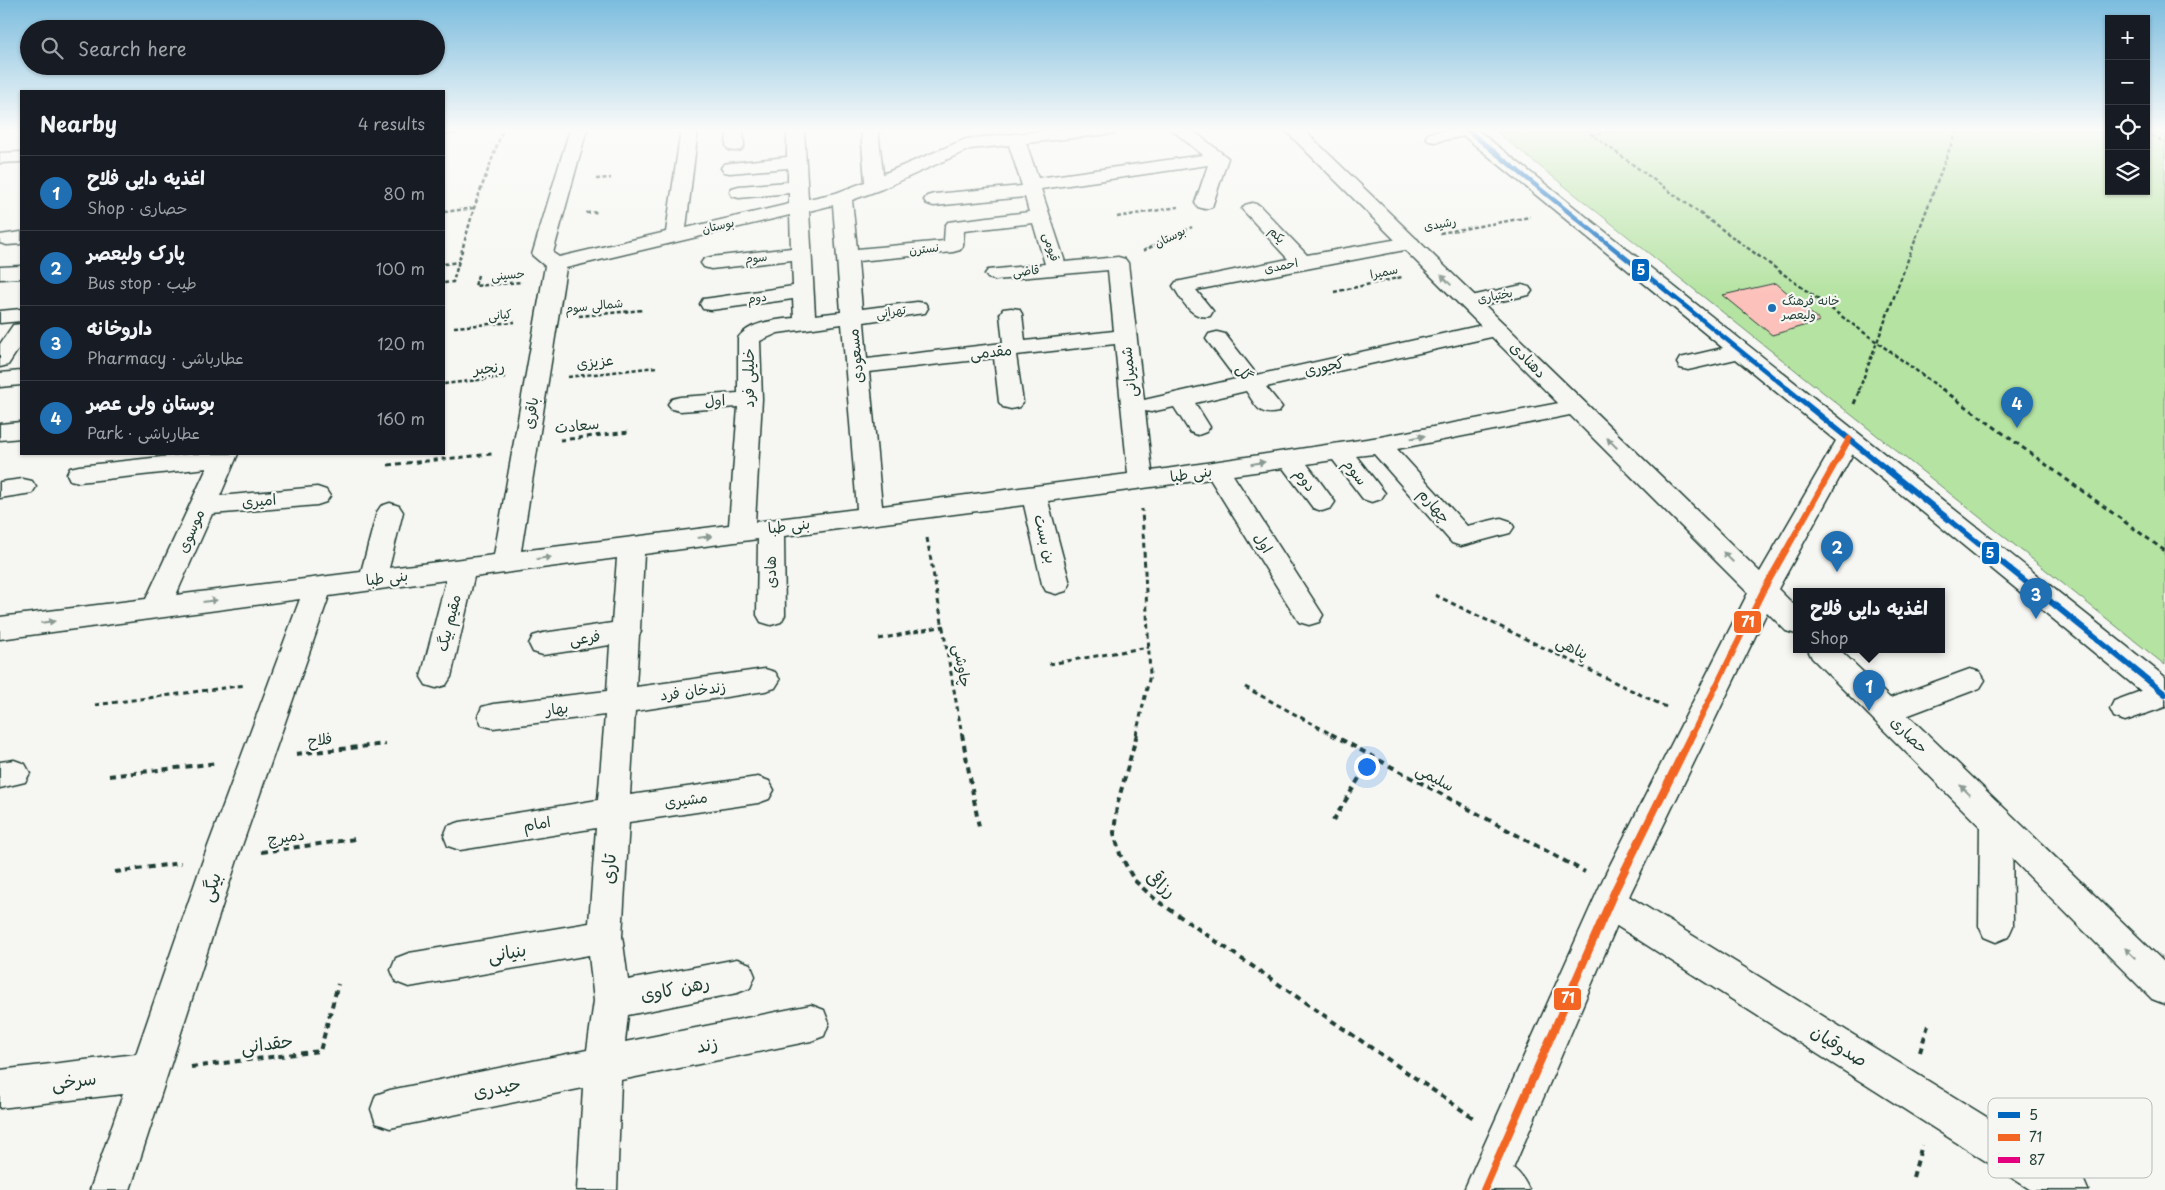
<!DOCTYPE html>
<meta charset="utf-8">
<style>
body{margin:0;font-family:"Playpen Sans","Playpen Sans Arabic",sans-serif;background:#20242c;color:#f1f3f6}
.controls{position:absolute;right:15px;top:15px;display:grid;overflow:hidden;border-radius:0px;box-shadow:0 1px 4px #0004}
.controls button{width:45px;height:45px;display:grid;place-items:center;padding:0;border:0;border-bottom:1px solid #363941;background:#171b24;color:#f1f3f6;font:25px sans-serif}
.you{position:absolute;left:1366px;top:766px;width:18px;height:18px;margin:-12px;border:4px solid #fff;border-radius:50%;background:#1a73e8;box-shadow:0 0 0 8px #1a73e833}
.badge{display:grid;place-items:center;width:32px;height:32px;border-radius:50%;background:#1f6fb2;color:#fff;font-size:16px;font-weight:700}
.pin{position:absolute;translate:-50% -41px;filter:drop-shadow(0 1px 2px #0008)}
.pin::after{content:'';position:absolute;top:26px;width:18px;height:15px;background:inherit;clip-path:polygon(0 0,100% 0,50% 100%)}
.popup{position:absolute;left:1793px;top:588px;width:152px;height:65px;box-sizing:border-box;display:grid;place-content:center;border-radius:0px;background:#171b24;filter:drop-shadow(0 1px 4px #0005);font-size:16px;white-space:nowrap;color:#9ea1a6}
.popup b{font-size:19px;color:#f1f3f6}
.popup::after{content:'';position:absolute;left:50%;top:100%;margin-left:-10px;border:10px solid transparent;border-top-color:#171b24}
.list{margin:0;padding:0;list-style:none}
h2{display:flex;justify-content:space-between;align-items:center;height:65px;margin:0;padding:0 20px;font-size:21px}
h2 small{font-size:16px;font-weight:400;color:#9ea1a6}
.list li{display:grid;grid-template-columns:32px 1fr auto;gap:15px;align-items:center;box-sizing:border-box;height:75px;padding:0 20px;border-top:1px solid #363941}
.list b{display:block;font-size:19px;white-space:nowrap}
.list p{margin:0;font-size:16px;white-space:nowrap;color:#9ea1a6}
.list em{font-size:16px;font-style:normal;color:#9ea1a6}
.icon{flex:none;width:28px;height:28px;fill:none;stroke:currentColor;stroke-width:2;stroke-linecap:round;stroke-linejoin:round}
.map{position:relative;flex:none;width:2165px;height:1190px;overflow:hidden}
.search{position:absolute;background:#171b24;box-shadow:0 1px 4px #0004;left:20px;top:20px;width:425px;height:55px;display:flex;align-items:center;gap:12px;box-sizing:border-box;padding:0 18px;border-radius:28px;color:#9ea1a6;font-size:19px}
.panel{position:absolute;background:#171b24;box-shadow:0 1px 4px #0004;left:20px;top:90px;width:425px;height:365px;border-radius:0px}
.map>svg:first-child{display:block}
.green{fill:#b5e3a2;stroke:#6a906b}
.building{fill:#fdc1bb;stroke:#1f3d34}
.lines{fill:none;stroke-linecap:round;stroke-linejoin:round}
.minor-casing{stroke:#1f3d34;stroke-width:3}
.major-casing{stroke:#1f3d34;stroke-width:3}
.path-far2{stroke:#1f3d34;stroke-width:2.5;stroke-dasharray:4 2.5;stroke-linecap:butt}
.path-far1{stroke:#1f3d34;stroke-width:3;stroke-dasharray:5 4;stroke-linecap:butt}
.path{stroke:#1f3d34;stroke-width:4;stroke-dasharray:6 5;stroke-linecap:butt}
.minor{fill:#f6f6f2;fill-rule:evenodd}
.major{fill:#f6f6f2;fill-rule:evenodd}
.bus-1-far1-casing{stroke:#f6f6f2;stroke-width:7}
.bus-1-casing{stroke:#f6f6f2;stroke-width:10}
.bus-2-far1-casing{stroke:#f6f6f2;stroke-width:10}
.bus-2-casing{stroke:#f6f6f2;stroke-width:12}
.bus-1-far1{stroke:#0065bd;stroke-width:4.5}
.bus-1{stroke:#0065bd;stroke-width:6}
.bus-2-far1{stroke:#f26522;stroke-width:6}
.bus-2{stroke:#f26522;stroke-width:8}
.oneway{fill:#8a9a93}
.poi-dot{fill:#1f6fb2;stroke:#f6f6f2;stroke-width:2}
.labels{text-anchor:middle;stroke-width:4.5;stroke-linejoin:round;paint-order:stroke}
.far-street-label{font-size:12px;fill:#1f3d34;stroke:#f6f6f2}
.far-poi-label{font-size:12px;fill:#1f3d34;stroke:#f6f6f2;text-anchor:start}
.street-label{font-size:15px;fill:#1f3d34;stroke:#f6f6f2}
.near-street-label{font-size:18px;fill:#1f3d34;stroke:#f6f6f2}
.key{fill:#f6f6f2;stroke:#b6beb9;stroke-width:1}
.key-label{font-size:14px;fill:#1f3d34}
.line-badge{stroke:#f6f6f2;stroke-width:2}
.badge-label{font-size:14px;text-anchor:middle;font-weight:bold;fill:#fff}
</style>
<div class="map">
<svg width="2165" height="1190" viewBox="0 0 2165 1190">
<rect width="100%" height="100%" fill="#f6f6f2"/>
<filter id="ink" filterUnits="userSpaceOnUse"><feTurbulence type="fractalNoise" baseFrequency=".02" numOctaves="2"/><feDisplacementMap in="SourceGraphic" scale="10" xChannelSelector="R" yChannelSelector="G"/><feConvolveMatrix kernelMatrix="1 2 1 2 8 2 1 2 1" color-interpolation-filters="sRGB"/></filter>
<g filter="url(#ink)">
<polygon class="green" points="1493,129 2109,129 2109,191 2146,191 2146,129 2165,129 2165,665"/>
<polygon class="building" points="1776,283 1820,321 1772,335 1723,295"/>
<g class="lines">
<defs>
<g id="minor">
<polygon points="444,129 459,129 456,133 444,134"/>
<path d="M570 129H587L553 253 559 257 666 232 681 129H698L686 228 789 204V193L739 198 732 196 730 192 732 188 739 186 788 182V168L730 173 724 172 721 168 724 164 730 163 787 157V129H804L808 199 836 193 865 182 861 129H878L883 174 966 139 1063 129H1118L1115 133 1109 134 1026 143 1038 178 1203 155 1171 129H1191L1228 158 1212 207 1205 209 1198 207 1195 203 1208 165 1041 189 1065 262 1118 257 1125 259 1128 263 1144 400 1236 379 1206 339 1209 334 1217 332 1225 334 1257 375 1496 322 1504 324 1507 329 1504 334 1496 336 1266 387 1282 407 1278 412C1259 417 1256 405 1246 391L1195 403 1210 427 1206 432 1198 435 1190 432 1174 407 1151 412 1145 411 1152 471 1380 437 1575 400 1583 402 1587 407 1583 412 1575 414 1397 449 1467 526 1501 518 1510 521 1514 527 1510 533 1461 546 1452 543 1374 454 1356 456 1385 493 1381 499 1372 502 1363 499 1333 460 1307 464 1335 502 1331 508 1322 511 1313 508 1283 468 1233 475 1323 615 1319 622 1309 625 1299 622 1210 479 1048 501 1070 584 1066 591 1056 594 1046 591 1042 584 1024 505 784 536 785 615 781 622 771 625 761 622 757 615 758 539 644 554 640 629 641 632 639 635 636 687 765 669 775 672 780 680 775 688 765 691 635 711 630 795 758 777 769 781 774 790 769 799 758 803 629 822 622 936 628 980 737 959 750 964 755 976 750 988 737 993 628 1015 625 1042 811 1005 824 1010 829 1023 824 1036 811 1041 621 1080 617 1190H577L583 1088 390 1128 376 1123 371 1109 376 1095 390 1090 587 1050 594 1001 589 955 409 987 396 982 391 970 396 958 409 953 589 923 596 828 460 850 448 846 444 836 448 826 460 822 598 800 605 715 493 728 482 725 478 716 482 707 493 704 607 691 610 645 543 655 533 652 529 644 533 636 543 633 612 623 617 558 474 577 451 677 446 685 436 688 426 685 421 677 446 580 329 596 238 857 130 1190H90L123 1094 0 1108V1070L136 1054 204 857 300 599 0 639V617L146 599 207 468 79 482 70 480 67 474 70 468 79 466 189 454H238L220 496 317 487 326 490 330 496 326 502 317 505 212 514 176 595 361 572 377 512 381 506 390 503 399 506 403 512 389 568 494 555 545 266 532 255ZM1009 145 1022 186 934 194 927 196 924 200 927 204 934 206 1025 197 1029 212 948 222 945 226 944 241 857 249 852 200 882 189 970 149ZM833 205 841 312 815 315 809 211ZM790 215 791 248 711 257 704 259 701 263 704 267 711 269 792 260 793 286 711 298 703 299 700 304 703 309 711 310 793 299 794 318C776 320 749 322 738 338V393L680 397 672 399 668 404 672 409 680 411 738 407 729 525 521 551 566 268ZM1033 223 1045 264 988 270 985 274 988 278 995 280 1108 270 1114 331 1025 341 1022 314 1019 309 1011 308 1003 309 1000 314 1003 343 867 359 864 322 917 314 925 313 928 308 925 303 917 302 862 309 858 261 953 252 960 250 963 246 964 231ZM842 324 857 509 755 522 762 399 760 341 778 333ZM1115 344 1128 474 882 506 869 372 994 358 999 402 1003 407 1011 409 1019 407 1023 402 1016 355Z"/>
<polygon points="727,129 743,129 744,146 741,150 735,151 729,150 726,146"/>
<polygon points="1450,129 1476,129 2165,677 2165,707 2125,721 2114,717 2110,709 2114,701 2141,691 1736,359 1688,370 1680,368 1677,363 1680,358 1723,348 1464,136 1435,142 1429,141 1426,137 1429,133"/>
<polygon points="21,152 21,162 0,163 0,153"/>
<path d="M1252 203 1259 205 1307 255 1410 237 1417 239 1420 243 1417 247 1410 249 1196 290 1213 311 1210 316C1191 320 1182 300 1173 286L1176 282 1288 259 1242 209 1245 205Z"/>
<polygon points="21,232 21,244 7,245 0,243 0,235"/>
<polygon points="21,266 21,278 0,279 0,267"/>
<polygon points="1522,285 1529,287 1532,291 1529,295 1469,308 1462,306 1458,302 1462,298"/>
<polygon points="21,309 21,321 0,323 0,311"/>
<polygon points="21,324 21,345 8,365 0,367 0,344 13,325"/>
<polygon points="21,371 21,385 0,387 0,373"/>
<polygon points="21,422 21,438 0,440 0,424"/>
<polygon points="23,479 32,481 36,487 32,493 0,498 0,482"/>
<polygon points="1970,669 1980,672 1985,680 1980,688 1885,724 1874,720 1870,712 1874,704"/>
<polygon points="14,760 25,764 30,773 25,782 0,788 0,762"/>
<polygon points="1996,807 2007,811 2012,821 2013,926 2008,937 1996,942 1984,937 1979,926 1980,821 1985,811"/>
<polygon points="1610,888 1622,892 2082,1176 2088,1190 2031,1190 1598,914 1593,903 1598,892"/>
<path d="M1491 1156C1510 1164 1521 1171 1529 1190H1477L1471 1176 1477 1162Z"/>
</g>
<g id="major">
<polygon points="1284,129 1303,129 1760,572 1840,434 1849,431 1858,434 1861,439 1778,589 1796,607 1796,634 1786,631 1767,612 1631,892 1504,1190 1464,1190 1604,877 1748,593"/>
<polygon points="1808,650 1840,650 2165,963 2165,1004 2152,999 1812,658"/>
</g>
</defs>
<use href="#minor" class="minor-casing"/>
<use href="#major" class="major-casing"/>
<g class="path-far2">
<polyline points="1584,129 1943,390"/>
<polyline points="2146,133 2165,142"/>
<polyline points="1592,135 1621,129"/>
<polyline points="596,179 611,178"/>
<polyline points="444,212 474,208"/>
<polyline points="586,213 597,212"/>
<polyline points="1117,217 1178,207"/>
<polyline points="1440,233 1530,217"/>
<polyline points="1143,251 1192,227"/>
<polyline points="444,264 459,262"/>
<polyline points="478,275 475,286 522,282"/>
<polyline points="444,283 453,282 474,208 503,129"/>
<polyline points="1334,292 1402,277"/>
<polyline points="579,316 643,310"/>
<polyline points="454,327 515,322"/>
<polyline points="568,377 657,367"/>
<polyline points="444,384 505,377"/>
<polyline points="1859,390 1957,129"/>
</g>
<g class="path-far1">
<polyline points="1942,389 2165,551"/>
<polyline points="1854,404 1860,389"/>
<polyline points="560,440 629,432"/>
<polyline points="388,465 492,454"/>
<polyline points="927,538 962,735"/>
<polyline points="1435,595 1666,707"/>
<polyline points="879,639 944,626"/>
<polyline points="1049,664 1149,647"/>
<polyline points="1245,687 1333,735"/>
<polyline points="95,705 246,685"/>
<polyline points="1136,735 1150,675 1142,509"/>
</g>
<g class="path">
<polyline points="962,734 979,827"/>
<polyline points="1137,734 1117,805 1114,833 1120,854 1134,880 1156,900 1475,1119"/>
<polyline points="1331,734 1585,872"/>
<polyline points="296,754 386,744"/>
<polyline points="109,776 217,763"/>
<polyline points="1333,821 1372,757"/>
<polyline points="261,852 355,839"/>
<polyline points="115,872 181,863"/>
<polyline points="1920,1052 1929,1022"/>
<polyline points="191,1067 320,1051 338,984"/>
<polyline points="1913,1177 1922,1145"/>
</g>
<use href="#minor" class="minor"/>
<use href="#major" class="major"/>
<defs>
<polyline id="bus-1-far1" points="1466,129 1789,390"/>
<polyline id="bus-1" points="1787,389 2165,694"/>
<polyline id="bus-2-far1" points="1692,735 1763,591 1849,439"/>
<polyline id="bus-2" points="1484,1190 1616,888 1692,734"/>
</defs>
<use href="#bus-1-far1" class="bus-1-far1-casing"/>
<use href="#bus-1" class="bus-1-casing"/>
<use href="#bus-2-far1" class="bus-2-far1-casing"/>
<use href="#bus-2" class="bus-2-casing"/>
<use href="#bus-1-far1" class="bus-1-far1"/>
<use href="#bus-1" class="bus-1"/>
<use href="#bus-2-far1" class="bus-2-far1"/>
<use href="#bus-2" class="bus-2"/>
</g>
<defs><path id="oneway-solid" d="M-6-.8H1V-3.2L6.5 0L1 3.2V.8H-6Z" transform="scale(1.25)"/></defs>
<g class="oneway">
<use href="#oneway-solid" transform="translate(1446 280) rotate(-135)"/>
<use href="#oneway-solid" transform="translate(1418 437) rotate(-11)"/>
<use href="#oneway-solid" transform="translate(1612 443) rotate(-135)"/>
<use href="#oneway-solid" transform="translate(1258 463) rotate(-9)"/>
<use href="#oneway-solid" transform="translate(705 537) rotate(-7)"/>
<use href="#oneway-solid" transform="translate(1728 557) rotate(-135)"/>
<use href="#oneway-solid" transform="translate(544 558) rotate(-7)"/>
<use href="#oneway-solid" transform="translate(210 601) rotate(-7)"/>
<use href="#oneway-solid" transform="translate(48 622) rotate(-7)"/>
<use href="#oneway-solid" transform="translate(1965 790) rotate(-135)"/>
<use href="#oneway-solid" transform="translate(2130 953) rotate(-135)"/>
</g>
</g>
<linearGradient id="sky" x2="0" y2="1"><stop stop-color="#7bbcde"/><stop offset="0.44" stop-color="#fbfbf9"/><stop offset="1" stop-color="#fbfbf9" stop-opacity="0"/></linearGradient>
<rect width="2165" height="295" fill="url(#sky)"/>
<circle class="poi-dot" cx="1772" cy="308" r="5"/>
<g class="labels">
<g class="far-street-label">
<text transform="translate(1440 224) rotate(-10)" y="4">رشیدی</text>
<text transform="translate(718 226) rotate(-13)" y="4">بوستان</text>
<text transform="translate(1277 235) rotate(47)" y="4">یکم</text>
<text transform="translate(1170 237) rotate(-26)" y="4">بوستان</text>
<text transform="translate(1051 247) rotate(73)" y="4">قیومی</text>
<text transform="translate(924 249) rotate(-6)" y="4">نسترن</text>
<text transform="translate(756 258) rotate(-7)" y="4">سوم</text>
<text transform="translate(1281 266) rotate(-11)" y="4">احمدی</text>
<text transform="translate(1026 271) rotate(-5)" y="4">قاضی</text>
<text transform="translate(1384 272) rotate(-12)" y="4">سمیرا</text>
<text transform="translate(508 275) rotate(-5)" y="4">حسینی</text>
<text transform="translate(1495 296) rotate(-11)" y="4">بختیاری</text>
<text transform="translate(757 298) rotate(-8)" y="4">دوم</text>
<text transform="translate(594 306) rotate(-6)" y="4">شمالی سوم</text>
<text transform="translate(891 312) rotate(-9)" y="4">تهرانی</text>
<text transform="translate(500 315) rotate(-5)" y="4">کیانی</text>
</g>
<g class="far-poi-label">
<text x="1782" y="305">خانه فرهنگ<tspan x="1782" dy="14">ولیعصر</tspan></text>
</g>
<g class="street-label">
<text transform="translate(991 352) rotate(-6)" y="5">مقدمی</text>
<text transform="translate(856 356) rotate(-96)" y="5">مسعودی</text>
<text transform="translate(1528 360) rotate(45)" y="5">دهنادی</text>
<text transform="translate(595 362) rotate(-7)" y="5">عزیزی</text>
<text transform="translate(1324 367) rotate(-12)" y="5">کجوری</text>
<text transform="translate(489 368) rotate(-6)" y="5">رنجبر</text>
<text transform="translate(1129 372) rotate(-96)" y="5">شمیرانی</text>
<text transform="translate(1244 373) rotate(51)" y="5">گل</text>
<text transform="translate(749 378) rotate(-90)" y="5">خلیلی فرد</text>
<text transform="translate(715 401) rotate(-4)" y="5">اول</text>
<text transform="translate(531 413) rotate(-81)" y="5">باقری</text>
<text transform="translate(577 426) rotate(-6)" y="5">سعادت</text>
<text transform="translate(1355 472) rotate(52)" y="5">سوم</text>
<text transform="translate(1191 474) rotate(-8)" y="5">بنی طبا</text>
<text transform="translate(1305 480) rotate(53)" y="5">دوم</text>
<text transform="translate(259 501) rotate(-5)" y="5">امیری</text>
<text transform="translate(1434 506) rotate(49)" y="5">چهارم</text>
<text transform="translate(789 526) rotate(-7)" y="5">بنی طبا</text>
<text transform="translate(191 531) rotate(-66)" y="5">موسوی</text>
<text transform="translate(1045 539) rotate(76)" y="5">بن بست</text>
<text transform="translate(1263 543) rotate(58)" y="5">اول</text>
<text transform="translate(771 572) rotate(-90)" y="5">هادی</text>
<text transform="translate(387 578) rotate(-7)" y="5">بنی طبا</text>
<text transform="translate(449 623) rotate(-76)" y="5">مقیم بیگ</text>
<text transform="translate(585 638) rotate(-8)" y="5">فرعی</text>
<text transform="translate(1572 648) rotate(26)" y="5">پناهی</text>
<text transform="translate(962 666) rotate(80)" y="5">چاوشی</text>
<text transform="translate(693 691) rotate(-8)" y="5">زندخان فرد</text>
<text transform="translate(557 709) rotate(-7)" y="5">بهار</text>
<text transform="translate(1909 735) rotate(45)" y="5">حصاری</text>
<text transform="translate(320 740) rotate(-6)" y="5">فلاح</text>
<text transform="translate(1435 778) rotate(28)" y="5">سلیمی</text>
<text transform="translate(686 800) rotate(-8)" y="5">مشیری</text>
<text transform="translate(537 824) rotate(-10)" y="5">امام</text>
<text transform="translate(286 837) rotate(-8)" y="5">دمیرچ</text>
</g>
<g class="near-street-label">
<text transform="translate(609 869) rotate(-87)" y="6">تاری</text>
<text transform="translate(1161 884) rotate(40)" y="6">رزاقی</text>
<text transform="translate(211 887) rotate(-71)" y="6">بیگی</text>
<text transform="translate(507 953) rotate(-10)" y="6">بنیانی</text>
<text transform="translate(675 989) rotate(-11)" y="6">رهن کاوی</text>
<text transform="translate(267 1044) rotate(-7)" y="6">حقدانی</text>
<text transform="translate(707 1045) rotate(-12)" y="6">زند</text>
<text transform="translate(1839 1046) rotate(32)" y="6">صدوقیان</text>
<text transform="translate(74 1081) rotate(-7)" y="6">سرخی</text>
<text transform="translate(497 1088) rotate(-11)" y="6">حیدری</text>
</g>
</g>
<rect x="1988" y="1098" width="164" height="80" rx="8" class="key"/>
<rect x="1998" y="1112" width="22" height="6" fill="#0065bd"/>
<rect x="1998" y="1134" width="22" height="7" fill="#f26522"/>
<rect x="1998" y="1157" width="22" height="6" fill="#e5007d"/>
<g class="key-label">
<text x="2029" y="1120">5</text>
<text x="2029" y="1142">71</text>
<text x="2029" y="1165">87</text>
</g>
<g class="line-badge">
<rect x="1631" y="258" width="19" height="24" rx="5" fill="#0065bd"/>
<rect x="1981" y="541" width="19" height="24" rx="5" fill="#0065bd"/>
<rect x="1733" y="610" width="29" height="24" rx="5" fill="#f26522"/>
<rect x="1553" y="987" width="29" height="24" rx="5" fill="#f26522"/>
</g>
<g class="badge-label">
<text x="1641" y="275">5</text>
<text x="1990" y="558">5</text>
<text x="1748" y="627">71</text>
<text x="1568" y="1003">71</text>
</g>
</svg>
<div class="controls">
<button>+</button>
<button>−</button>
<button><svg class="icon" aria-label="locate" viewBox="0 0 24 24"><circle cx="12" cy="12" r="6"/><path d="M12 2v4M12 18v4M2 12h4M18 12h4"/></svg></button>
<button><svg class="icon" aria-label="layers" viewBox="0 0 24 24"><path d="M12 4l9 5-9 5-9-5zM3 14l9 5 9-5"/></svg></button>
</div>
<div class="you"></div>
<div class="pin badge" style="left:1869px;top:711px">1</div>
<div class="popup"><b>اغذیه دایی فلاح</b>Shop</div>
<div class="pin badge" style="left:1837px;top:572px">2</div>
<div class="pin badge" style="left:2036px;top:619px">3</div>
<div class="pin badge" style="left:2017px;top:428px">4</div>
<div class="search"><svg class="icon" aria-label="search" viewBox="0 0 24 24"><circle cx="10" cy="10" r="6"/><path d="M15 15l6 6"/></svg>Search here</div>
<section class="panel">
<h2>Nearby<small>4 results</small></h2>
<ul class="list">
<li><span class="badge">1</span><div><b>اغذیه دایی فلاح</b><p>Shop · حصاری</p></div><em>80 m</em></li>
<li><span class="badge">2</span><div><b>پارک ولیعصر</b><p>Bus stop · طیب</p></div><em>100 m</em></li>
<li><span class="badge">3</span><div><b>داروخانه</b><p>Pharmacy · عطارباشی</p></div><em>120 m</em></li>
<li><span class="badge">4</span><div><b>بوستان ولی عصر</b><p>Park · عطارباشی</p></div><em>160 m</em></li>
</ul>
</section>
</div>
